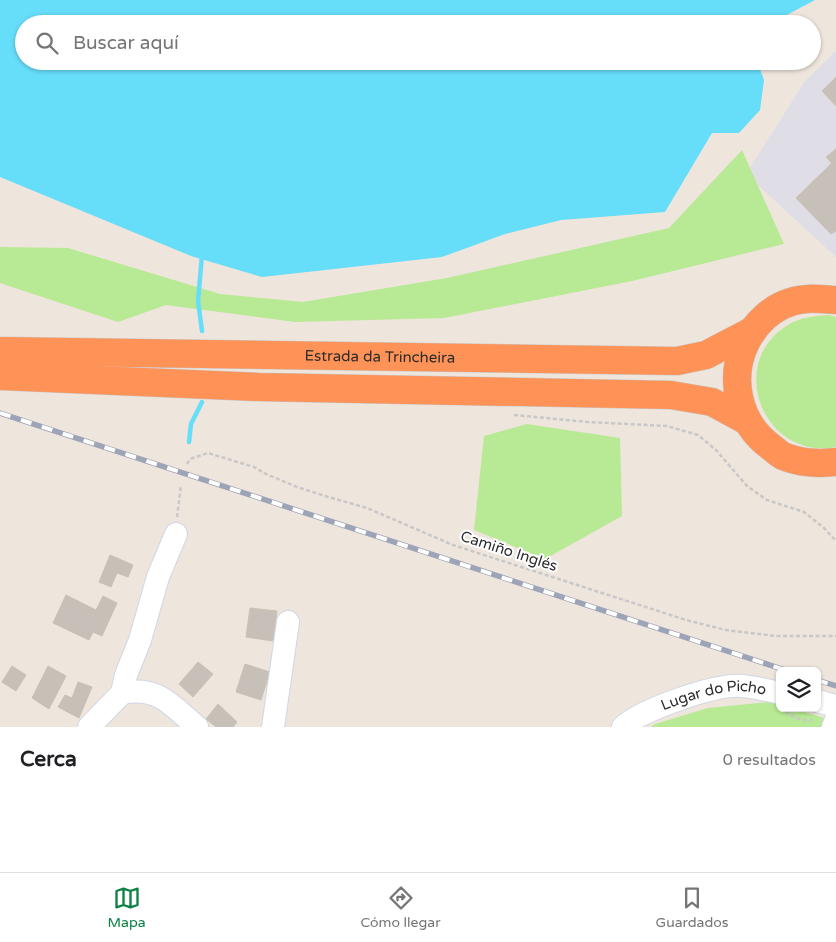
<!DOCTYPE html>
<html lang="es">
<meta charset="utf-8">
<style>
body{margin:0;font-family:"Varela Round",sans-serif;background:#f6f6f6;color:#202124}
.controls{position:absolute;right:15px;bottom:15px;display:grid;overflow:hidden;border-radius:8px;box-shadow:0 1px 4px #0004}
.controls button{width:45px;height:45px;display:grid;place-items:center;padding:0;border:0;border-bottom:1px solid #e0e0e0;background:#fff;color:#202124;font:25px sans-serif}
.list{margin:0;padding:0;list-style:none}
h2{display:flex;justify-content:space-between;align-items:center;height:65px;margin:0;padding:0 20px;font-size:21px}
h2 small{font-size:16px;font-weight:400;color:#757577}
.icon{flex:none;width:28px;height:28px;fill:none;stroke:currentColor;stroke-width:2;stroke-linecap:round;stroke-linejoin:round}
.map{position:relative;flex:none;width:836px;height:727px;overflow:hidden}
.search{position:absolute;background:#fff;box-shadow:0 1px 4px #0004;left:15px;right:15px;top:15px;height:55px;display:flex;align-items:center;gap:12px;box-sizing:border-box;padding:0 18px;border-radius:28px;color:#757577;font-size:19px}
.sheet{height:145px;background:#fff}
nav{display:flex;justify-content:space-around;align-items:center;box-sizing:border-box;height:70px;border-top:1px solid #e0e0e0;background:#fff;font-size:14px;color:#757577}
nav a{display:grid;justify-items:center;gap:2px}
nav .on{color:#0b8043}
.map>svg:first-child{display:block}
.industrial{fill:#dfdde6}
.green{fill:#b8e994}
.water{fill:#66ddf9}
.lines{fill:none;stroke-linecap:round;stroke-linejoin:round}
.stream{stroke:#66ddf9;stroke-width:4.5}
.building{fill:#c6c0b8;stroke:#cac1b5}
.minor-casing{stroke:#d1d6e5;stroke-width:24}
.highway-casing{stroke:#c8c8c8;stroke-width:29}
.path{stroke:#c8c8c8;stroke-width:2.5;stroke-dasharray:4 2.5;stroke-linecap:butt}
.minor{stroke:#fff;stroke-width:22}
.highway{stroke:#ff9256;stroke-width:28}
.rail-casing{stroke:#9ea4b7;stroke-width:5.5}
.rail{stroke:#fff;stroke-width:4;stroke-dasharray:11;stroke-linecap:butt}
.labels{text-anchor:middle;stroke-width:4;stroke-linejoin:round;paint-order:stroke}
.street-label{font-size:15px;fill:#2b2b2b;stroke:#fff}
</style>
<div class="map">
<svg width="836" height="727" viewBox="0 0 836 727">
<rect width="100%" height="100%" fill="#eee5dc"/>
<polygon class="industrial" points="836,51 836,257 746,174 805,81"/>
<g class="green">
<polygon points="742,150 784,244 632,281 444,318 295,322 166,305 118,322 0,283 0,247 68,248 220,294 303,302 447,278 669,228"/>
<path d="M829 315 836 317V447C762 460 726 362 788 325 801 317 815 316 829 315Z"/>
<polygon points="527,424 620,438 622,516 545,559 474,530 484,436"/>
<polygon points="770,702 780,705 780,708 791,708 824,718 821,727 651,727 655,724 708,708"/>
</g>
<polygon class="water" points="0,0 815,0 781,18 775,24 24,24 24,61 757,61 764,80 760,110 739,133 712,133 665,212 561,220 505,234 442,257 262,277 191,256 0,177"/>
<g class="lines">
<g class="stream">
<polyline points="202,255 198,301 202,331"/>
<polyline points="189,442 191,424 202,402"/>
</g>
</g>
<g class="building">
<polygon points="836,77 836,106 822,91"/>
<polygon points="836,149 836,168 826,157"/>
<polygon points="832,163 836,168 836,231 831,234 796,198"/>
<polygon points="110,555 133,565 128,577 117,573 111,587 99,582"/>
<polygon points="66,595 96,610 103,596 117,603 102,636 93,632 89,640 53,623"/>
<polygon points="250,608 277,611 273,641 246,637"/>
<polygon points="198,662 213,674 193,697 179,684"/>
<polygon points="245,664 270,672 261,700 236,692"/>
<polygon points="12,666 26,675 16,691 2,682"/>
<polygon points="48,666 66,676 49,709 32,698"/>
<polygon points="78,682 92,687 79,718 58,707 65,695 72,698"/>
<polygon points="218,704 237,722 233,727 216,727 206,719"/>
</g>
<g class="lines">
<defs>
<g id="minor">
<polyline points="122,693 126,675 140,640 158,577 176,534"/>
<path d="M122 693C159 686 171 705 197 727"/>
<polyline points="817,701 836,706"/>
<polyline points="89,727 122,693"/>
<polyline points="273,727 288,622"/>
<path id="s1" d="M623 727C643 709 715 684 742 686 754 687 767 690 780 693"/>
<polyline points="833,727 836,719"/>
</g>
<g id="highway">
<path d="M836 300C821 299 806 297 791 302 771 308 755 324 746 342 728 378 738 423 771 447 775 450 779 454 783 456 799 463 820 464 836 462"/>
<path id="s2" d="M0 351 677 361 706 355 752 331"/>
<polyline points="0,376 259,387 671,395 712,402 747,421"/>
</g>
</defs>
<use href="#minor" class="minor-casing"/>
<use href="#highway" class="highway-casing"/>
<g class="path">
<polyline points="514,415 588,422 667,426 698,435 716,450 747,486 767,500 804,512 824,528 836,541"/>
<polyline points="187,464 190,459 208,453 254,467 266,474 297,487 325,496 367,508 453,545 686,620 726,630 775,636 836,636"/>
<polyline points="177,517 181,485"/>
<path d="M786 711C793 718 802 721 812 720"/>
</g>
<use href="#minor" class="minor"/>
<use href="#highway" class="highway"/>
<defs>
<g id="rail">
<polyline points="0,413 788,671"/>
<polyline points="817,680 836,686"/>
</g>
</defs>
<use href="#rail" class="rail-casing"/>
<use href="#rail" class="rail"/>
</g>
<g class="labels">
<g class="street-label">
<text dy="5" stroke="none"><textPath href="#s2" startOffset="380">Estrada da Trincheira</textPath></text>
<text transform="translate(509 551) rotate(18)" y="5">Camiño Inglés</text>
<text dy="5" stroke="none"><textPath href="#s1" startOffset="98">Lugar do Picho</textPath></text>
</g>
</g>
</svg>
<div class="controls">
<button><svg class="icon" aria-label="layers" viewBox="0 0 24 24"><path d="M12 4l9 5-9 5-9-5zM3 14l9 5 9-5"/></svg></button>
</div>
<div class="search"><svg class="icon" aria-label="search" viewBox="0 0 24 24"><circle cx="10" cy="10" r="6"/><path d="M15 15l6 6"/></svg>Buscar aquí</div>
</div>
<section class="sheet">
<h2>Cerca<small>0 resultados</small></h2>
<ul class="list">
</ul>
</section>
<nav>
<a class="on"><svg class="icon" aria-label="map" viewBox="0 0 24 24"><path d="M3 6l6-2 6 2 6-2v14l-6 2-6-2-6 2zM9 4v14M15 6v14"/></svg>Mapa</a>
<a><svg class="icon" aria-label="directions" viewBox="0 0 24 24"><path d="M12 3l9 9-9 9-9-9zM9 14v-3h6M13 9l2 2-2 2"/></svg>Cómo llegar</a>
<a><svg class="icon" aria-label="saved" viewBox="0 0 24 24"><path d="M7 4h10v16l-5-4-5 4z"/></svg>Guardados</a>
</nav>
